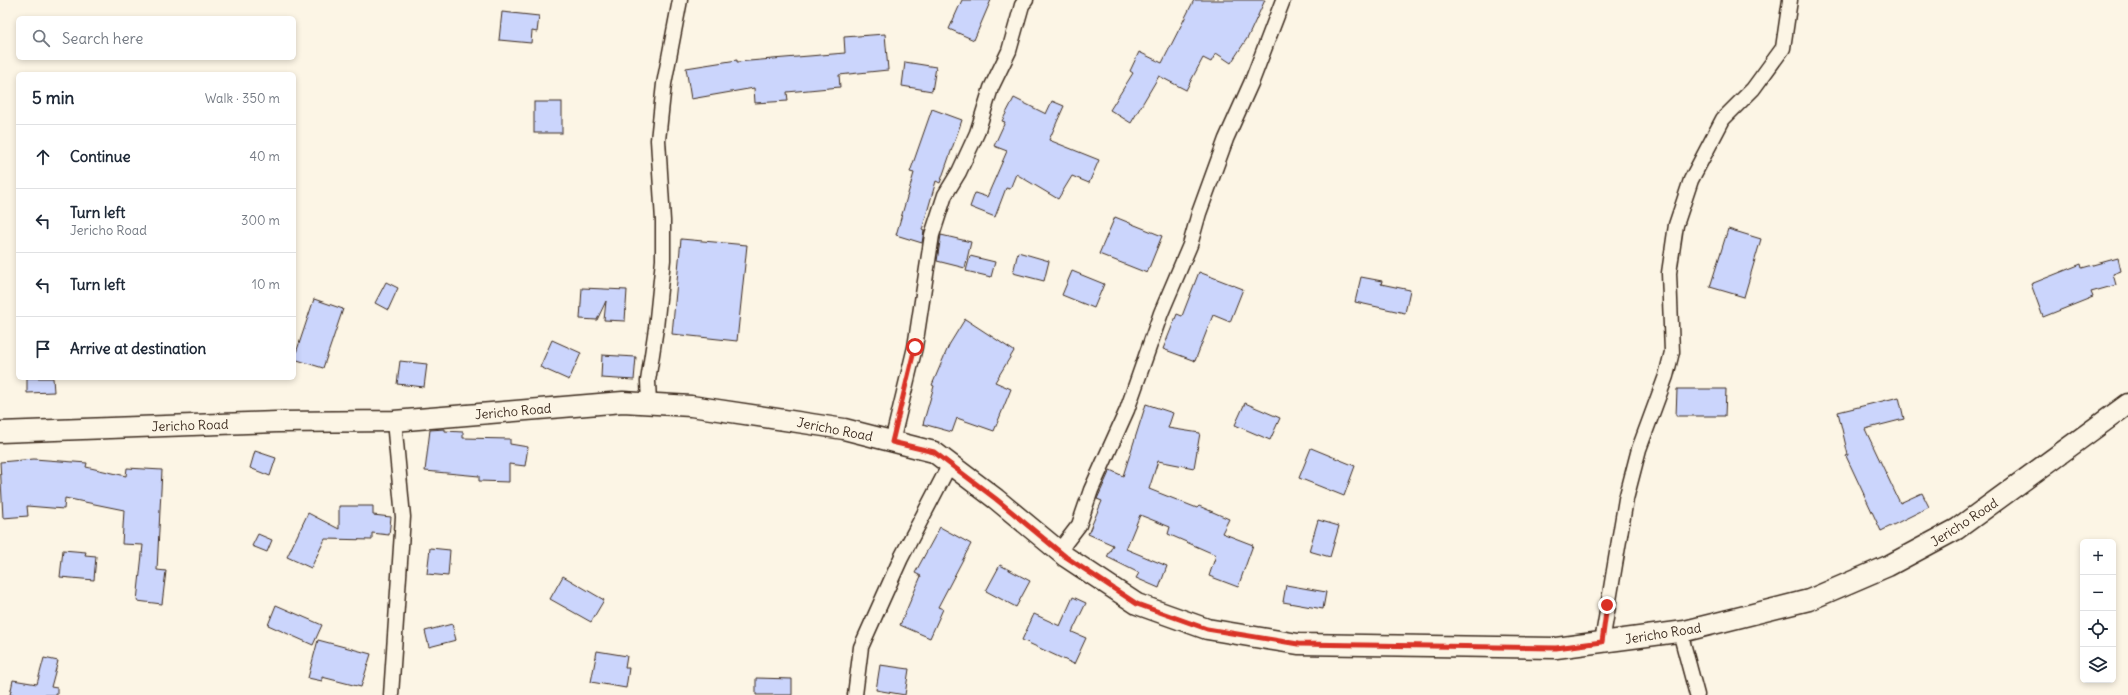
<!DOCTYPE html>
<meta charset="utf-8">
<style>
body{margin:0;font-family:Delius,sans-serif;background:#f2f2f3;color:#1f2937}
.controls{position:absolute;right:12px;bottom:12px;display:grid;overflow:hidden;border-radius:6px;box-shadow:0 2px 6px #0003}
.controls button{width:36px;height:36px;display:grid;place-items:center;padding:0;border:0;border-bottom:1px solid #e0e1e3;background:#fff;color:#1f2937;font:20px sans-serif}
.stop{position:absolute;width:12px;height:12px;margin:-9px;border:3px solid #d93025;border-radius:50%;background:#fff}
.stop.end{background:#d93025;border-color:#fff;box-shadow:0 1px 4px #0008}
.list{margin:0;padding:0;list-style:none}
h2{display:flex;justify-content:space-between;align-items:center;height:52px;margin:0;padding:0 16px;font-size:17px}
h2 small{font-size:13px;font-weight:400;color:#747a83}
.list li{display:grid;grid-template-columns:26px 1fr auto;gap:12px;align-items:center;box-sizing:border-box;height:64px;padding:0 16px;border-top:1px solid #e0e1e3}
.list b{display:block;font-size:15px;white-space:nowrap}
.list p{margin:0;font-size:13px;white-space:nowrap;color:#747a83}
.list em{font-size:13px;font-style:normal;color:#747a83}
.icon{flex:none;width:22px;height:22px;fill:none;stroke:currentColor;stroke-width:2;stroke-linecap:round;stroke-linejoin:round}
.map{position:relative;flex:none;width:2128px;height:695px;overflow:hidden}
.search{position:absolute;background:#fff;box-shadow:0 2px 6px #0003;left:16px;top:16px;width:280px;height:44px;display:flex;align-items:center;gap:10px;box-sizing:border-box;padding:0 14px;border-radius:6px;color:#747a83;font-size:15px}
.panel{position:absolute;background:#fff;box-shadow:0 2px 6px #0003;left:16px;top:72px;width:280px;height:308px;border-radius:6px}
.map>svg:first-child{display:block}
.building{fill:#cbd5fc;stroke:#3b2a1e}
.lines{fill:none;stroke-linecap:round;stroke-linejoin:round}
.street-casing{stroke:#3b2a1e;stroke-width:17}
.secondary-casing{stroke:#3b2a1e;stroke-width:23}
.street{stroke:#fcf5e5;stroke-width:14}
.secondary{stroke:#fcf5e5;stroke-width:20}
.route{stroke:#d93025;stroke-width:5}
.labels{text-anchor:middle;stroke-width:3;stroke-linejoin:round;paint-order:stroke}
.street-label{font-size:13px;fill:#3b2a1e;stroke:#fcf5e5}
</style>
<div class="map">
<svg width="2128" height="695" viewBox="0 0 2128 695">
<rect width="100%" height="100%" fill="#fcf5e5"/>
<filter id="ink" filterUnits="userSpaceOnUse"><feTurbulence type="fractalNoise" baseFrequency=".025" numOctaves="2"/><feDisplacementMap in="SourceGraphic" scale="8" xChannelSelector="R" yChannelSelector="G"/><feConvolveMatrix kernelMatrix="1 2 1 2 8 2 1 2 1" color-interpolation-filters="sRGB"/></filter>
<g filter="url(#ink)">
<g class="building">
<polygon points="962,0 991,0 974,40 949,29"/>
<polygon points="1194,0 1265,0 1248,37 1231,63 1216,53 1211,62 1203,58 1186,90 1159,76 1131,123 1110,110 1133,73 1130,71 1139,52 1162,63"/>
<polygon points="502,12 539,16 537,32 532,31 531,43 499,40"/>
<polygon points="885,34 888,70 839,75 840,87 787,92 788,101 755,103 754,88 691,99 686,68 737,60 737,62 845,53 844,37"/>
<polygon points="905,62 936,67 932,91 902,86"/>
<polygon points="1014,98 1046,114 1052,101 1064,106 1049,140 1099,160 1089,183 1072,176 1058,199 1016,174 1010,189 1006,188 995,217 970,207 975,193 987,197 1007,151 994,146 1005,122 1002,121"/>
<rect x="534" y="102" width="28" height="31"/>
<polygon points="932,109 962,120 940,183 936,181 922,230 924,231 922,243 896,235 914,173 910,172"/>
<polygon points="1115,217 1162,236 1147,273 1099,254"/>
<polygon points="1728,229 1761,239 1744,297 1710,287"/>
<polygon points="941,235 971,242 965,268 937,261"/>
<polygon points="681,239 747,245 737,341 672,334"/>
<polygon points="1018,252 1049,261 1044,281 1013,273"/>
<polygon points="970,256 995,262 991,277 966,271"/>
<polygon points="2118,258 2121,271 2113,274 2116,285 2091,292 2093,297 2043,317 2031,284 2081,264 2082,268"/>
<polygon points="1072,271 1104,284 1094,308 1062,295"/>
<polygon points="1199,272 1243,289 1230,322 1213,315 1195,361 1163,349 1177,314 1182,316"/>
<polygon points="1361,277 1382,281 1381,284 1410,290 1405,313 1355,302"/>
<polygon points="386,282 398,288 388,310 375,303"/>
<polygon points="582,288 627,290 625,321 604,320 606,301 597,320 580,319"/>
<polygon points="314,299 343,309 323,368 294,359"/>
<polygon points="965,319 1014,351 995,382 1011,389 994,431 957,418 952,432 923,424 934,386 932,385 949,345"/>
<polygon points="552,340 581,353 569,380 540,367"/>
<polygon points="602,355 636,357 634,380 601,378"/>
<polygon points="400,361 427,364 424,387 397,384"/>
<polygon points="27,378 53,378 54,392 27,393"/>
<polygon points="1677,389 1726,389 1725,416 1676,416"/>
<polygon points="1899,397 1904,419 1865,429 1900,503 1922,493 1929,507 1881,531 1846,456 1848,455 1838,412"/>
<polygon points="1245,403 1280,418 1270,440 1235,425"/>
<polygon points="1146,404 1173,413 1168,428 1200,433 1194,468 1158,461 1149,489 1197,508 1199,506 1229,519 1222,533 1253,545 1238,587 1209,576 1216,555 1168,534 1170,527 1140,515 1126,549 1167,566 1159,588 1136,578 1139,573 1107,557 1113,545 1088,534 1102,501 1097,499 1110,470 1123,476"/>
<polygon points="445,429 445,431 463,432 463,438 510,439 510,444 528,447 525,466 509,464 509,482 479,481 479,476 425,471 430,430"/>
<polygon points="1311,448 1355,466 1344,496 1299,478"/>
<polygon points="255,451 276,458 270,476 250,468"/>
<polygon points="34,459 87,463 86,467 126,476 127,468 162,470 157,570 166,571 162,604 137,601 143,545 122,544 124,510 65,498 64,509 27,506 28,516 3,518 0,462"/>
<polygon points="339,506 373,506 373,515 391,517 389,535 372,533 372,540 325,539 311,568 287,557 308,513 339,529"/>
<polygon points="1318,520 1339,526 1330,557 1309,551"/>
<polygon points="940,527 971,544 938,607 943,609 930,638 900,625 921,576 915,573"/>
<polygon points="258,534 272,540 267,552 252,546"/>
<polygon points="430,548 450,550 448,576 427,574"/>
<polygon points="63,550 86,552 85,555 96,556 94,580 60,577"/>
<polygon points="1000,565 1030,581 1016,607 986,591"/>
<polygon points="563,576 604,600 591,622 550,599"/>
<polygon points="1286,585 1326,592 1323,609 1283,602"/>
<polygon points="1073,597 1086,603 1072,632 1086,638 1074,664 1022,640 1034,614 1060,626"/>
<polygon points="276,605 322,625 313,645 268,625"/>
<polygon points="452,624 456,640 429,647 425,631"/>
<polygon points="318,640 371,654 361,687 322,677 322,681 308,678"/>
<polygon points="597,651 627,656 625,668 629,668 626,688 591,682"/>
<polygon points="44,658 58,661 51,687 57,688 57,695 10,695 13,680 37,684"/>
<polygon points="880,665 909,669 905,695 876,690"/>
<polygon points="756,678 792,679 792,695 756,695"/>
</g>
<g class="lines">
<defs>
<g id="street">
<polyline points="649,403 648,381 656,328 663,260 663,221 658,140 664,84 680,0"/>
<polyline points="892,442 915,347 932,235 945,195 959,172 977,133 991,88 1009,51 1022,5 1026,0"/>
<polyline points="1059,551 1079,525 1091,490 1127,410 1161,313 1190,245 1199,213 1226,139 1252,81 1283,0"/>
<polyline points="1680,632 1697,695"/>
<polyline points="1602,642 1626,499 1639,449 1666,376 1672,352 1669,273 1676,225 1691,180 1723,119 1753,89 1783,48 1790,0"/>
<polyline points="391,695 403,517 394,421"/>
<polyline points="855,695 861,647 901,558 950,464"/>
</g>
<polyline id="secondary" points="0,432 277,422 394,421 623,402 691,406 844,429 934,452 996,499 1066,557 1137,604 1207,629 1298,644 1556,648 1685,631 1809,600 1888,566 1957,529 2128,404"/>
</defs>
<use href="#street" class="street-casing"/>
<use href="#secondary" class="secondary-casing"/>
<use href="#street" class="street"/>
<use href="#secondary" class="secondary"/>
</g>
</g>
<g class="lines" filter="url(#ink)">
<polyline class="route" points="915,347 892,442 934,452 996,499 1066,557 1137,604 1207,629 1298,644 1556,648 1602,642 1607,605"/>
</g>
<g class="labels">
<g class="street-label">
<text transform="translate(513 411) rotate(-5)" y="5">Jericho Road</text>
<text transform="translate(190 425) rotate(-2)" y="5">Jericho Road</text>
<text transform="translate(835 429) rotate(11)" y="5">Jericho Road</text>
<text transform="translate(1964 522) rotate(-33)" y="5">Jericho Road</text>
<text transform="translate(1663 633) rotate(-9)" y="5">Jericho Road</text>
</g>
</g>
</svg>
<div class="controls">
<button>+</button>
<button>−</button>
<button><svg class="icon" aria-label="locate" viewBox="0 0 24 24"><circle cx="12" cy="12" r="6"/><path d="M12 2v4M12 18v4M2 12h4M18 12h4"/></svg></button>
<button><svg class="icon" aria-label="layers" viewBox="0 0 24 24"><path d="M12 4l9 5-9 5-9-5zM3 14l9 5 9-5"/></svg></button>
</div>
<div class="stop" style="left:915px;top:347px"></div>
<div class="stop end" style="left:1607px;top:605px"></div>
<div class="search"><svg class="icon" aria-label="search" viewBox="0 0 24 24"><circle cx="10" cy="10" r="6"/><path d="M15 15l6 6"/></svg>Search here</div>
<section class="panel">
<h2>5 min<small>Walk · 350 m</small></h2>
<ul class="list">
<li><svg class="icon" aria-label="ahead" viewBox="0 0 24 24"><path d="M12 20V5M6 11l6-6 6 6"/></svg><div><b>Continue</b></div><em>40 m</em></li>
<li><svg class="icon" aria-label="left" viewBox="0 0 24 24"><path d="M17 20v-9H6M10 6l-5 5 5 5"/></svg><div><b>Turn left</b><p>Jericho Road</p></div><em>300 m</em></li>
<li><svg class="icon" aria-label="left" viewBox="0 0 24 24"><path d="M17 20v-9H6M10 6l-5 5 5 5"/></svg><div><b>Turn left</b></div><em>10 m</em></li>
<li><svg class="icon" aria-label="arrive" viewBox="0 0 24 24"><path d="M6 21V4h12l-3 4 3 4H6"/></svg><div><b>Arrive at destination</b></div></li>
</ul>
</section>
</div>
